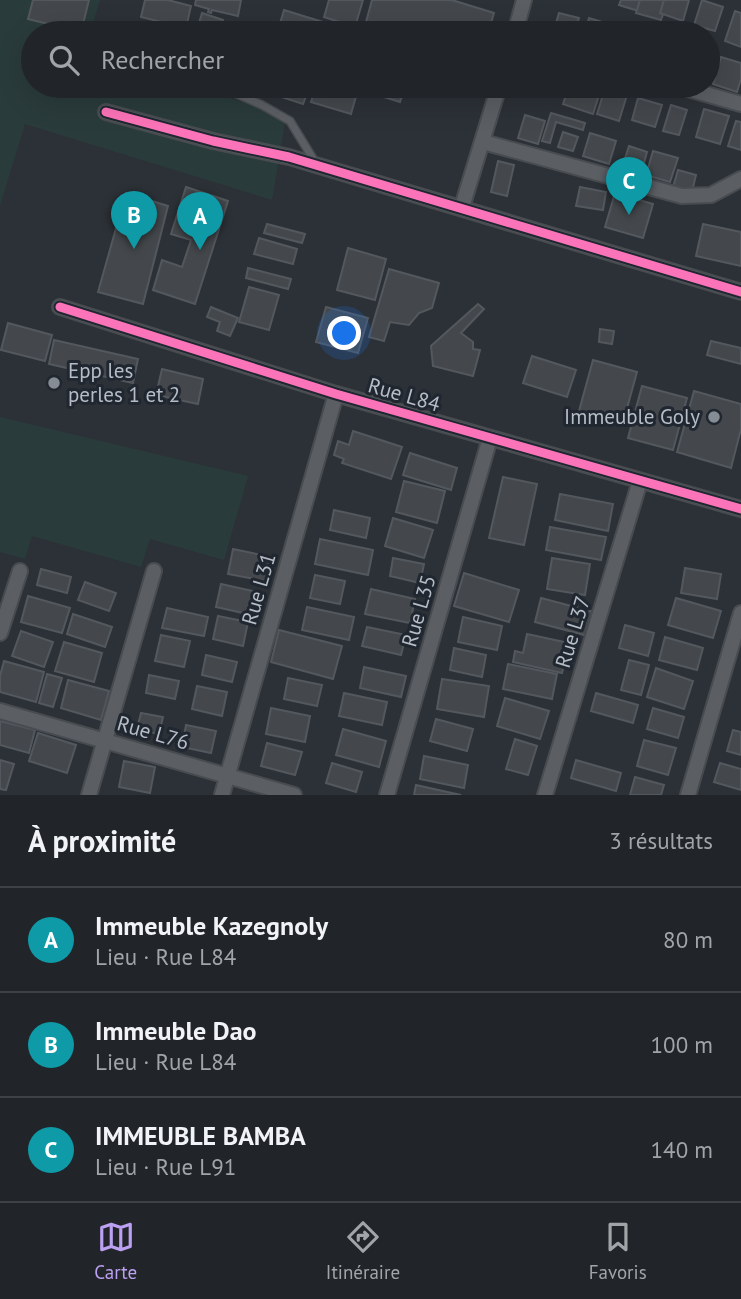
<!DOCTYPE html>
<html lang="fr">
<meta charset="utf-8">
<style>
body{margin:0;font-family:"PT Sans",sans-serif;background:#2d3135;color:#f1f3f6}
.you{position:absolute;left:345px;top:334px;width:24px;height:24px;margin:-18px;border:5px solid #fff;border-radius:50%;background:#1a73e8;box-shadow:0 0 0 10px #1a73e833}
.badge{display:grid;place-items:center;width:46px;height:46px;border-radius:50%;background:#bca0f2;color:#fff;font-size:23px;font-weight:700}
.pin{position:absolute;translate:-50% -58px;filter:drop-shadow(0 2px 4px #0008)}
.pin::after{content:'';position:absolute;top:37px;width:24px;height:21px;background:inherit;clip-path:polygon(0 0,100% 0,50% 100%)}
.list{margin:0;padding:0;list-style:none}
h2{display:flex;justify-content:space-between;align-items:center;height:91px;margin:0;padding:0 28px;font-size:30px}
h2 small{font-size:23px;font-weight:400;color:#a2a5a8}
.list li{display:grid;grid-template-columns:46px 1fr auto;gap:21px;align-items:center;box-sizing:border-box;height:105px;padding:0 28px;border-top:2px solid #3e4246}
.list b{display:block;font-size:26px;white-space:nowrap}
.list p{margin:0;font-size:23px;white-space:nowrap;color:#a2a5a8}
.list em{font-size:23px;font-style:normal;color:#a2a5a8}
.icon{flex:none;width:38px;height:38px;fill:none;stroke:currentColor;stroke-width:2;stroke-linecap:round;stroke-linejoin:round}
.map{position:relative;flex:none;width:741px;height:795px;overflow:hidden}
.search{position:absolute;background:#212529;box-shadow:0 7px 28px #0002;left:21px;right:21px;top:21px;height:77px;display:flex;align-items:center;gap:18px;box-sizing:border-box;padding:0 24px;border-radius:38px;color:#a2a5a8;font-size:26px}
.sheet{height:406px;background:#212529}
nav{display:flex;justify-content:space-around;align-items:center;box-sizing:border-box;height:98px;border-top:2px solid #3e4246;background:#212529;font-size:19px;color:#a2a5a8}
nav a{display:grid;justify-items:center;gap:4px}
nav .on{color:#bca0f2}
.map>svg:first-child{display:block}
.green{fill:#2a3b3c}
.building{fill:#44484c;stroke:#53585e;stroke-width:2}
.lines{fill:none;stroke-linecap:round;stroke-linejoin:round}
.service-casing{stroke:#484c50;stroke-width:10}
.minor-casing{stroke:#484c50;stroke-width:18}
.service{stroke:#5b5f64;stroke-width:7}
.minor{stroke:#5b5f64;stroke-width:14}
.cycleway-casing{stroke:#202730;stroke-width:13}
.cycleway{stroke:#fb73b8;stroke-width:9}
.poi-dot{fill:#868c94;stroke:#202730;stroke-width:2.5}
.labels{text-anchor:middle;stroke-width:6;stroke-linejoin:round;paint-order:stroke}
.poi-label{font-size:21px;fill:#b6bdc6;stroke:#202730;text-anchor:start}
.street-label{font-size:21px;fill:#b6bdc6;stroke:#202730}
</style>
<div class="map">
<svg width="741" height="795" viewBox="0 0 741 795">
<rect width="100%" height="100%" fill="#2c3137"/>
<g class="green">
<polygon points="0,0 100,0 90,33 33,33 33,86 189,86 286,115 272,200 25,124 0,206"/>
<polygon points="0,417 248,476 224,560 150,539 141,567 32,536 25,559 0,552"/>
</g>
<g class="building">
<polygon points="33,0 89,0 81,32 28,19"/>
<polygon points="145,0 168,0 191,6 186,28 141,17"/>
<polygon points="196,0 241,0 238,16 212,10 211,13 208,12 209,9 195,5"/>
<polygon points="329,0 363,0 355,27 324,17"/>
<polygon points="372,0 452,0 494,13 488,33 363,33"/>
<polygon points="621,0 652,0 648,14 619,5"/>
<polygon points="640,0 668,0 661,20 636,13"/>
<polygon points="664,0 689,0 683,21 660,13"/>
<polygon points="702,0 723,7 715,31 694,25"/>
<polygon points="284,10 326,23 323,33 287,33 278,30"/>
<polygon points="735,11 741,13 741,47 725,41"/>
<polygon points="202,13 223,20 219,33 196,33"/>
<polygon points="559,13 579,18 574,33 553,33"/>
<polygon points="589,18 612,25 609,33 585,33"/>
<polygon points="226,23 260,33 223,33"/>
<polygon points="721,57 741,63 741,79 737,92 713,84"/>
<polygon points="255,86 310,86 303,104 254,88"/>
<polygon points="316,86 359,86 351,114 311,102"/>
<polygon points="388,86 405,86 400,102 384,97"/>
<polygon points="534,86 562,86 559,94"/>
<polygon points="569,86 602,86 593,114 563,104"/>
<polygon points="605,88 627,95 619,121 597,114"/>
<polygon points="638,98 662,105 655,127 632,120"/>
<polygon points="671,105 687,110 679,135 663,131"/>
<polygon points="704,109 729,116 720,144 696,137"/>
<polygon points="551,113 585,123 583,130 556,122 550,143 542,141"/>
<polygon points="525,115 545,121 538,144 518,138"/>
<polygon points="736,121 741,122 741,150 728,146"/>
<polygon points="563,132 578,137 573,151 558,147"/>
<polygon points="590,133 616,141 609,164 583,156"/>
<polygon points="629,146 647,152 641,174 622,168"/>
<polygon points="653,151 678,158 670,182 646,175"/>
<polygon points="498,161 514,165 507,196 491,192"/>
<polygon points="678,170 696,175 692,192 673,187"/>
<polygon points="186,187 228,201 195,304 153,290 162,260 182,267 191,240 171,234"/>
<polygon points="580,187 606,192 603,210 576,206"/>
<polygon points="126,193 168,206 143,304 98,292"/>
<polygon points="615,193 653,204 643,238 605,227"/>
<polygon points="267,224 305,234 302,243 264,233"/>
<polygon points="703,224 741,232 741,266 696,256"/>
<polygon points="259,238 297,249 293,264 254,254"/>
<polygon points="348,248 386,259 375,300 337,290"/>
<polygon points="248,268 291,279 288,289 246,278"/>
<polygon points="389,269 439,283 432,308 419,313 409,325 390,322 384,341 369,337"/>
<polygon points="249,287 279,295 269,330 239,322"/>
<polygon points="478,304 484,309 461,333 473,342 473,349 480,350 473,376 433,366 431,346"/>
<polygon points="211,307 238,318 230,336 217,331 220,322 207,317"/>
<polygon points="326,307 368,318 358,353 316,342"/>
<polygon points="8,323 52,335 45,361 1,350"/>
<polygon points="600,329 614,331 612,344 599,342"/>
<polygon points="54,340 138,359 133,383 49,364"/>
<polygon points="711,341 741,348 741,364 707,355"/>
<polygon points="532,356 576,370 567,397 523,383"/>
<polygon points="593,360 637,372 623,423 579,411"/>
<polygon points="162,369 203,379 198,404 156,395"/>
<polygon points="642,386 687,398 673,450 628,438"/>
<polygon points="694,391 741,404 741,429 731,468 677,452"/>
<polygon points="353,431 402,447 391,479 342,463 344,459 334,455 338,441 349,445"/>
<polygon points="410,453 457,468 451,490 403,475"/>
<polygon points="503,477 537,484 524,545 489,538"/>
<polygon points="404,481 445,491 437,523 396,512"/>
<polygon points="560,494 613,504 608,531 555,520"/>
<polygon points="334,510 370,518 366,538 330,530"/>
<polygon points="393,518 433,530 424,558 385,546"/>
<polygon points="550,527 606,537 601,560 546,550"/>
<polygon points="320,539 373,550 368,575 315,564"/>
<polygon points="233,549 271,557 265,581 228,574"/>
<polygon points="393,558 424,564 420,583 390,576"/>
<polygon points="552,558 590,564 585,595 547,589"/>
<polygon points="685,568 721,574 717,599 681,593"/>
<polygon points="41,569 71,577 67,593 37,585"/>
<polygon points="464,573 519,590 509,622 454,606"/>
<polygon points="315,575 345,581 340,604 310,598"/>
<polygon points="85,582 116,593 109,611 78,600"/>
<polygon points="221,584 257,592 252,615 216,607"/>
<polygon points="371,589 415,599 410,623 365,614"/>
<polygon points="28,596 70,608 62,633 21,622"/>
<polygon points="541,598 594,612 588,636 535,622"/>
<polygon points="676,598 721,611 713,638 668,625"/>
<polygon points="307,607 354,617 349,640 302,630"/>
<polygon points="167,608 208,617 204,636 162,628"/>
<polygon points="73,614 112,627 105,647 67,634"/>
<polygon points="218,616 248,622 243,646 213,639"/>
<polygon points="463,617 502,626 497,650 458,642"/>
<polygon points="625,625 654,633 648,656 619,648"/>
<polygon points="367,627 406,635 401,655 362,646"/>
<polygon points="279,630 342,646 333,679 271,662"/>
<polygon points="21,631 53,642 44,667 12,656"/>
<polygon points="527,634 569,643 562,673 513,662 515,651 523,653"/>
<polygon points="161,635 190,641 184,667 155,661"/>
<polygon points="665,637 703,648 697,670 659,660"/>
<polygon points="64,642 102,653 94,682 55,671"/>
<polygon points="454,648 486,655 482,677 450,670"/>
<polygon points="206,655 237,662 232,682 202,675"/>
<polygon points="629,660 649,665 641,695 621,690"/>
<polygon points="4,661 44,672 36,702 0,692 0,676"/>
<polygon points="508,664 557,674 552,699 503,689"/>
<polygon points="364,667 406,676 401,697 360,688"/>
<polygon points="656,668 693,681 684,709 647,697"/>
<polygon points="47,674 62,678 53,707 39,703"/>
<polygon points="149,675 179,681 175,699 146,693"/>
<polygon points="288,678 322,685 317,706 284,699"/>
<polygon points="442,679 489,686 484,717 437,709"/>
<polygon points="68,680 109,691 101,720 61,708"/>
<polygon points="197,686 227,692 222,716 192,709"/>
<polygon points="344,693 387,702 382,725 339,716"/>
<polygon points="596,693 638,705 633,723 591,711"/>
<polygon points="505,698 549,711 540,739 497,726"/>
<polygon points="271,708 310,716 305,742 266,734"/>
<polygon points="653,708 684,717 678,738 647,729"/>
<polygon points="141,713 163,717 159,734 137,729"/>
<polygon points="436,719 473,729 467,751 430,741"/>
<polygon points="0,721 35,730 29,753 0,745"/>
<polygon points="186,725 216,731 211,753 182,747"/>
<polygon points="343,729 386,741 379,767 336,755"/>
<polygon points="733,730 741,732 741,755 727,751"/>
<polygon points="38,733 76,745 67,773 29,761"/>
<polygon points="515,739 537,746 528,775 506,769"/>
<polygon points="644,740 676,748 668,775 637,766"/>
<polygon points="267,743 302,752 295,775 261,766"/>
<polygon points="424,756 468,765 464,788 420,779"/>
<polygon points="0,760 14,764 6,790 0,789"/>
<polygon points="576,760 621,773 616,791 571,778"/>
<polygon points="124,761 155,767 150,793 119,787"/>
<polygon points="332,763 362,772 356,792 326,783"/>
<polygon points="720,763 741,769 741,790 714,782"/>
<polygon points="635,777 664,785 661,795 630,795"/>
<polygon points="416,785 461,795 414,795"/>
</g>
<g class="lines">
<defs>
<polyline id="service" points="219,86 262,105 290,121 315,162"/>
<g id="minor">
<polyline points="515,33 524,0"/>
<polyline points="678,86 741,104"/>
<polyline points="106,112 213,141 289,157 741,292"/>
<polyline points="483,142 682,196 711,195 741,179"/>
<polyline points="462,207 499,86"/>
<polyline points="60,307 336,394 741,509"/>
<polyline points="0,633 20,571"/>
<polyline points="0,711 294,795"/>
<polyline points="89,795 154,571"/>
<polyline points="222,795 336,394"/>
<polyline points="387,795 490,438"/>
<polyline points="545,795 640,481"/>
<polyline points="688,795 741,613"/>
</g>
</defs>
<use href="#service" class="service-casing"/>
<use href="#minor" class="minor-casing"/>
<use href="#service" class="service"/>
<use href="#minor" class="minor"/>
<defs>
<g id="cycleway">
<polyline points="106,112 213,141 289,157 741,292"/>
<polyline points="60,307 336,394 741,509"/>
</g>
</defs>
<use href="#cycleway" class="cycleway-casing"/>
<use href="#cycleway" class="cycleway"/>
</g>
<g class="poi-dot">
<circle cx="54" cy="383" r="7"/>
<circle cx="714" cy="417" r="7"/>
</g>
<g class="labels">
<g class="poi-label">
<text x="68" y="378">Epp les<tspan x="68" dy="24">perles 1 et 2</tspan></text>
<text x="700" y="424" text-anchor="end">Immeuble Goly</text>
</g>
<g class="street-label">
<text transform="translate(404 395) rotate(16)" y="7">Rue L84</text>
<text transform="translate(259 589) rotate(-74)" y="7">Rue L31</text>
<text transform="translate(419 611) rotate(-74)" y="7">Rue L35</text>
<text transform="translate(573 632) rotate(-73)" y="7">Rue L37</text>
<text transform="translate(153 733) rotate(16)" y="7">Rue L76</text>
</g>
</g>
</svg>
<div class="you"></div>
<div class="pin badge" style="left:200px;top:250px;background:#0f9aa8">A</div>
<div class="pin badge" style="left:134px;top:249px;background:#0f9aa8">B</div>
<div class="pin badge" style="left:629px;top:215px;background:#0f9aa8">C</div>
<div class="search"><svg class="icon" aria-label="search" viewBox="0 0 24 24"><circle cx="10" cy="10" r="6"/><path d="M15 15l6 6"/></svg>Rechercher</div>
</div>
<section class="sheet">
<h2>À proximité<small>3 résultats</small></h2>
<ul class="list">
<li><span class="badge" style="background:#0f9aa8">A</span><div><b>Immeuble Kazegnoly</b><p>Lieu · Rue L84</p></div><em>80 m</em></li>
<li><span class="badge" style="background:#0f9aa8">B</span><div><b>Immeuble Dao</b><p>Lieu · Rue L84</p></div><em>100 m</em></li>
<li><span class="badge" style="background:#0f9aa8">C</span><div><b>IMMEUBLE BAMBA</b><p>Lieu · Rue L91</p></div><em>140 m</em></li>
</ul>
</section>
<nav>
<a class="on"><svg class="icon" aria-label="map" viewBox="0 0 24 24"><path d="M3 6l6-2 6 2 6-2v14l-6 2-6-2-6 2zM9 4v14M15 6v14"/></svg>Carte</a>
<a><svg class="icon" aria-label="directions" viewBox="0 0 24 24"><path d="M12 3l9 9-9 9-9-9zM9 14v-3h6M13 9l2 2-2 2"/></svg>Itinéraire</a>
<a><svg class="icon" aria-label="saved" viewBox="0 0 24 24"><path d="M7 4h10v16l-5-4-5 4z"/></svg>Favoris</a>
</nav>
